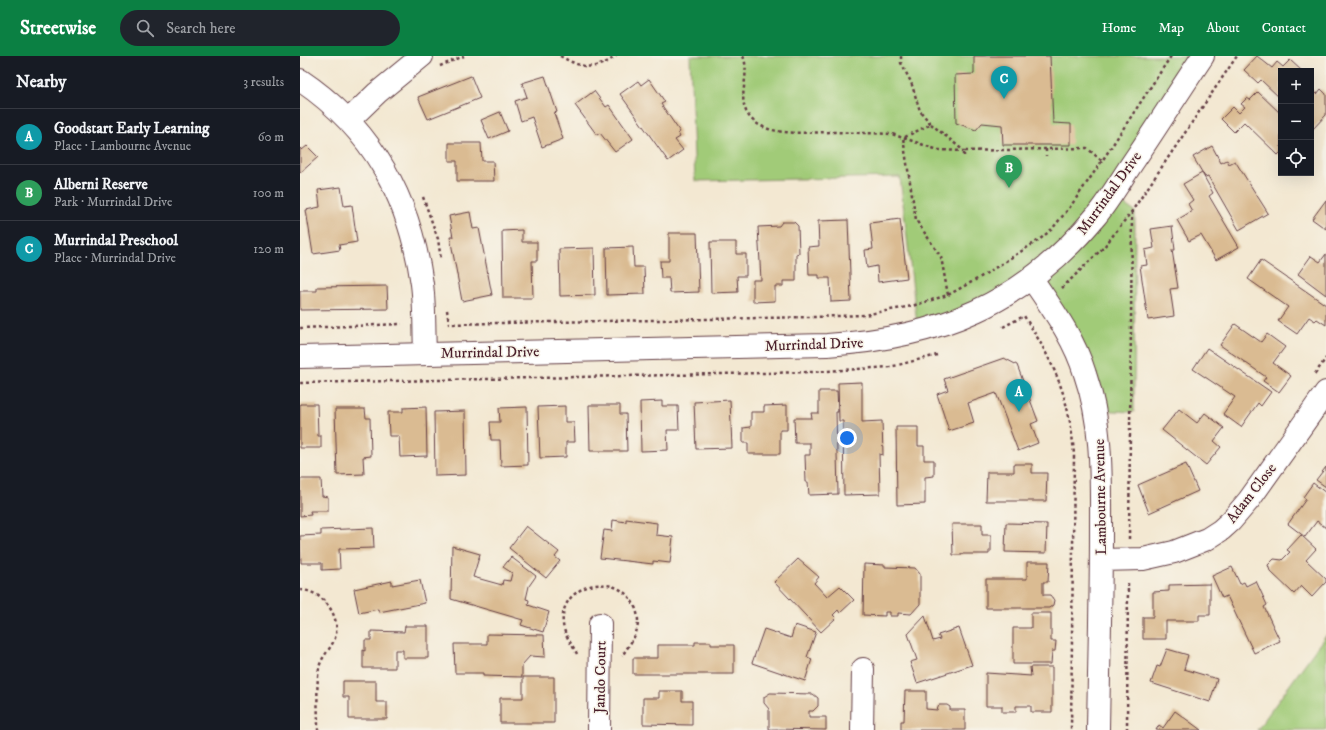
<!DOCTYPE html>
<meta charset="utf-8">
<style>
body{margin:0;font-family:"IM FELL DW Pica",serif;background:#20242c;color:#f1f3f6}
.controls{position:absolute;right:12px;top:12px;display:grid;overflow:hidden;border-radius:0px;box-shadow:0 4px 16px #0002}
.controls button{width:36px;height:36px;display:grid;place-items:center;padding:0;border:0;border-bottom:1px solid #363941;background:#171b24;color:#f1f3f6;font:20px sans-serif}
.you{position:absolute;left:547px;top:382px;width:14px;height:14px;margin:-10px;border:3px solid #fff;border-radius:50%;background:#1a73e8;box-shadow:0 0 0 6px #1a73e833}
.badge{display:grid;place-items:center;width:26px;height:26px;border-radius:50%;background:#0b8043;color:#fff;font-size:13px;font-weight:700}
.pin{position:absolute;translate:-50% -33px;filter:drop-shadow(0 1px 2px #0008)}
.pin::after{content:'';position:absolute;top:21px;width:14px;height:12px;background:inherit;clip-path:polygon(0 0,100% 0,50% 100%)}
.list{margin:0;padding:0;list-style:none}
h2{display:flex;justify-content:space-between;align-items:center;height:52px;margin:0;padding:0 16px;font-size:17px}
h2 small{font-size:13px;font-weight:400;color:#9ea1a6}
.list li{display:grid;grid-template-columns:26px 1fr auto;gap:12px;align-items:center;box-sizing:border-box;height:56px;padding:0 16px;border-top:1px solid #363941}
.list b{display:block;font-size:15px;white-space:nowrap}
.list p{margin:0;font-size:13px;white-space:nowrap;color:#9ea1a6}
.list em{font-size:13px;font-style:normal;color:#9ea1a6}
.icon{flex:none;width:22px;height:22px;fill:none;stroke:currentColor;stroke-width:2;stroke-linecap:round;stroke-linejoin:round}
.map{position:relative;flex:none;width:1026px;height:674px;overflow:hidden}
header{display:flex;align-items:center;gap:24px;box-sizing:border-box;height:56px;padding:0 20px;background:#0b8043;color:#fff}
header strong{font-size:19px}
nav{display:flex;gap:22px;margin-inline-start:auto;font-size:14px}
.search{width:280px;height:36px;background:#20242c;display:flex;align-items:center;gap:10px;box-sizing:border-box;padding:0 14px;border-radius:22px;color:#9ea1a6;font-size:15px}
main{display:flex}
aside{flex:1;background:#171b24}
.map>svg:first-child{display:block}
.green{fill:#a1cb78;stroke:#767552}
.building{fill:#dabb92}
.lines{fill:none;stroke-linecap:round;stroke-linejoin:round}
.minor-casing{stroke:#633d44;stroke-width:24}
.path{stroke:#633d44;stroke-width:2.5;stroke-dasharray:3 3;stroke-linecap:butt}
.minor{stroke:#fff;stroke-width:22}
.labels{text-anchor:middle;stroke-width:3;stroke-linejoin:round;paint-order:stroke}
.street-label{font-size:15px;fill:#4a1f2b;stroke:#f7f3e8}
</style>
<header>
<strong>Streetwise</strong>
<div class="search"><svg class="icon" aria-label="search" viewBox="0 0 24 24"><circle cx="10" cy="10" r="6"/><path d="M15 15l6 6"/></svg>Search here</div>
<nav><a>Home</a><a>Map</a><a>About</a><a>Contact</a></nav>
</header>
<main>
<aside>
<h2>Nearby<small>3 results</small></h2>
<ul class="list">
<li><span class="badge" style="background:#0f9aa8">A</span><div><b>Goodstart Early Learning</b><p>Place · Lambourne Avenue</p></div><em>60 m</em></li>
<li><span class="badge" style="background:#2e9e5b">B</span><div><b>Alberni Reserve</b><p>Park · Murrindal Drive</p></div><em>100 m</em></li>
<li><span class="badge" style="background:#0f9aa8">C</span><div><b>Murrindal Preschool</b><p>Place · Murrindal Drive</p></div><em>120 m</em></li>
</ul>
</aside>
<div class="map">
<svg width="1026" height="674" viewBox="0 0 1026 674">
<rect width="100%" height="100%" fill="#f7f3e8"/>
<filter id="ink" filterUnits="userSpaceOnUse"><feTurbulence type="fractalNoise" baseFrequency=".025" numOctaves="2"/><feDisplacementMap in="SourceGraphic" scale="8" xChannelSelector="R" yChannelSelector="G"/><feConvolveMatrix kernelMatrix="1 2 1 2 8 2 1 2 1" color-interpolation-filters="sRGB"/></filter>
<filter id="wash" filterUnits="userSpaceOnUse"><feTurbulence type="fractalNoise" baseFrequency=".012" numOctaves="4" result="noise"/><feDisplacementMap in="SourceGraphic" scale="16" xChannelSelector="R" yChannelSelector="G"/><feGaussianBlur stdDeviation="0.9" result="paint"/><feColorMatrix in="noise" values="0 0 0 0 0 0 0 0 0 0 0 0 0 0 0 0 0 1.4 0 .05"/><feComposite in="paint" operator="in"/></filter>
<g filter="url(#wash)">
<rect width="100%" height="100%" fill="#f3e8d2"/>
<g class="green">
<polygon points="390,0 903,0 811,139 835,156 834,356 795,354 732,224 618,277 600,121 395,125"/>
<polygon points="1026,579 1026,674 957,674"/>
</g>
<g id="blocks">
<g class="building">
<polygon points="674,0 750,0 753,67 771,68 771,89 703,89 702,69 682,67 676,74 656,67 655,19 674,18"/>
<polygon points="957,0 972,12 977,6 983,11 990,4 1002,15 981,15 981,43 961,24 958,27 944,14"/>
<polygon points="171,20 180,42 128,63 118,41"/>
<polygon points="245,20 257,56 254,57 263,83 242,91 232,61 221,65 215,45 227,41 222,27"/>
<polygon points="349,23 365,46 361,48 380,76 378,77 380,81 375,84 383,94 368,105 320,38 338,25 341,29"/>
<polygon points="1011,33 1017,38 1021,33 1026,38 1026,59 1012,74"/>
<polygon points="294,35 306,51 309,49 333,83 315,96 300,77 297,79 275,49"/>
<polygon points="958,36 981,58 981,96 978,99 944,66 934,76 921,63 933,51 939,57 945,51 941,48 947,42 950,44"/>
<polygon points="200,56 208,75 189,83 181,64"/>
<polygon points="149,87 181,87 182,105 193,105 194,125 157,125 157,105 149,105"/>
<polygon points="7,90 18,101 0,117 0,92 2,94"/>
<polygon points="912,90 921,107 927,104 929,108 935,105 968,157 939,174 908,120 905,121 893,101"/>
<polygon points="902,117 913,137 909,140 939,191 916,204 901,179 889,185 877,164 892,155 888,148 893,144 883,128"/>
<polygon points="41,131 44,150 52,149 57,186 39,189 40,194 13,198 6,154 20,151 18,134"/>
<polygon points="1026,144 1026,173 1012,163"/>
<polygon points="170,156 173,173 179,172 192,239 162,245 150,181 153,181 149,160"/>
<polygon points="600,163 607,222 578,226 577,210 567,212 565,194 573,193 570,167"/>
<polygon points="548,164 551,245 531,246 530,222 519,222 519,219 509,219 508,191 519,190 518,165"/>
<polygon points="482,166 494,166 498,170 499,197 496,198 496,225 483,225 483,230 475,230 475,245 453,246 453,224 461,224 458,171 479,170"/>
<polygon points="872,170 875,194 872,194 878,232 870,233 874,260 848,264 840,210 847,209 845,194 854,192 851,173"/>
<polygon points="222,174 222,186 237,186 237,205 232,205 233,242 203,242 202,175"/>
<polygon points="369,177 397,177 399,236 370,237 369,222 361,222 360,205 369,205"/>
<polygon points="410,186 436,186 436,198 446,198 446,220 437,220 438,236 411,237"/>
<polygon points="333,191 334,211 344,211 345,238 307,239 306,192"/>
<polygon points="294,192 295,239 260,240 259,193"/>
<polygon points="1026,198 1026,239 998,218 1011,200 1020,206"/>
<polygon points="961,204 1026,249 1026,269 1017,263 1015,265 1009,261 997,278 978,265 988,251 948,223"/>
<polygon points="87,230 88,253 0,254 0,235 17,235 17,231"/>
<polygon points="935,268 961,286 967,278 985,291 973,307 991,320 979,336 963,325 966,321 920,289"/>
<polygon points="907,292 971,336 961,350 958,347 941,371 923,358 935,341 893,313"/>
<polygon points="704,302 717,309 738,365 731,368 738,387 718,395 696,337 668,347 674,367 649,375 637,338 648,334 644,323"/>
<polygon points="562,326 562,366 582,365 583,399 579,398 580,438 544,439 543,365 539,365 538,327"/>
<polygon points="519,335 537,335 538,356 536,356 538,438 509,439 508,426 506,426 505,399 510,399 510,387 495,387 494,362 512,362 511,357 519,357"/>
<polygon points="430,344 432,392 396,393 394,346"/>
<polygon points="362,345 362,350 378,350 379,374 367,374 368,394 341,395 340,346"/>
<polygon points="0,348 17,348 18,380 21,380 21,392 0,392"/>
<polygon points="289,349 320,349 320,358 326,358 327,395 290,395"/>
<polygon points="487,349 487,374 480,374 480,398 448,398 448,387 443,387 443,372 451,371 451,356 464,356 464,350"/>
<polygon points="265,350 265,366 274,366 275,386 266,386 266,401 240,402 238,351"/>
<polygon points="126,351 127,400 100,401 99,380 89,380 88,356 103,356 103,352"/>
<polygon points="227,351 228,409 201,410 200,384 191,384 190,366 200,366 199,352"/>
<polygon points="35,353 65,353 66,362 70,362 71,400 63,401 64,418 37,419"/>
<polygon points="879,353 897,367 905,357 924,372 914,385 921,391 906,409 862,374"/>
<polygon points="165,355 166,419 135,420 134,356"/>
<polygon points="596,371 618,371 618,390 624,390 624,404 634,404 634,420 625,421 625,448 597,449"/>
<polygon points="714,408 732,408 732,417 747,417 746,445 686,445 687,416 714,416"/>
<polygon points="886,408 898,435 849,457 838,429"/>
<polygon points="1026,411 1026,431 1016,424"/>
<polygon points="0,423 21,423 22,440 28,441 28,455 10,455 11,459 0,460"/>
<polygon points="1013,427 1026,437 1026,472 1017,465 1005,481 988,468 1006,443 1003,441"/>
<polygon points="326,463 357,467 356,479 373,481 370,507 353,505 353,508 300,502 304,474 312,475 313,464 326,466"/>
<polygon points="706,467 747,468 746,497 705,496"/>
<polygon points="652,468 682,468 682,479 691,479 691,495 689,495 689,498 662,498 662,499 653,499"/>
<polygon points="226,470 259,496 255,501 260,505 246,522 209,492"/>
<polygon points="73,472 74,492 39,493 40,513 22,514 22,507 1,507 0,480 21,479 21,474"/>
<polygon points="1001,479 1016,493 1006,504 1026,523 1026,526 1012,541 1001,530 994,538 970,515 968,509 974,503 982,504 990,496 987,494"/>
<polygon points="152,490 180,498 173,521 202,529 203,524 210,525 212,517 203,511 211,501 236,520 229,530 226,543 229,544 228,549 249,556 243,576 221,569 223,564 151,543"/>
<polygon points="498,503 519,521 514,527 527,541 540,530 554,544 540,557 538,554 533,559 536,562 521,576 474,526"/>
<polygon points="727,506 749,506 748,526 743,526 743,539 750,539 754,544 753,549 749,552 686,552 686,523 727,523"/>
<polygon points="564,508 585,509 585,511 615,512 620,518 620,548 611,558 598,557 598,560 590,560 590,556 585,556 585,560 563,559"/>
<polygon points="932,511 940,528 944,526 946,530 956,525 967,549 964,551 980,585 954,597 927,540 922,542 912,520"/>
<polygon points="120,524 125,547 79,556 78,553 59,557 54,533 92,525 92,529"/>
<polygon points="910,528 910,559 899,559 899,565 866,565 866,583 843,583 843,561 853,561 853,536 869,535 869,529"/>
<polygon points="731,557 751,557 751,585 756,585 755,595 752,595 751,608 713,608 713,572 731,572"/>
<polygon points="625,560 633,585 640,583 638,579 659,572 672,609 617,627 610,606 617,604 608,578"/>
<polygon points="495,569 516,576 507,601 512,603 505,625 452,607 464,573 491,582"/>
<polygon points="105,570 128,570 128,602 103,602 103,594 95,594 95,612 63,612 63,594 65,595 65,584 71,584 71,575 104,576"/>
<polygon points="187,578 244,579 245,601 230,600 222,609 222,621 183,620 183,617 155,617 154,588 187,588"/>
<polygon points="395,586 411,586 411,589 434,589 434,618 333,618 333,602 358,602 358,589 395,589"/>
<polygon points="867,593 888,599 884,613 917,623 910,646 851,627 857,610 860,611"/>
<polygon points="730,611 752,611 752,656 731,656 731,650 716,650 716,656 702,656 702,650 686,650 686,617 731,620"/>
<polygon points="223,621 254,621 254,667 200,667 200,642 223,642"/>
<polygon points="43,625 76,625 76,646 87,646 87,663 49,663 49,641 43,641"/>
<polygon points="359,635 382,635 382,645 392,645 392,669 343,668 343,642 359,642"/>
<polygon points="605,635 626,635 626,653 637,654 639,649 647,649 650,651 650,654 665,654 665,674 601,674 601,665 604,665"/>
<polygon points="470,637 513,638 518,642 518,650 513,655 509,655 509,661 526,661 526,674 469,673 469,653 464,647 464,641"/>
<polygon points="875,655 901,674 856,674 859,669 863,672"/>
</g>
</g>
</g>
<g filter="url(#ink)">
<use href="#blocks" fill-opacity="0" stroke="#633d44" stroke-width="1"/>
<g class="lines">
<defs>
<g id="minor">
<path d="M0 24C73 73 110 142 122 228 125 251 124 275 125 298"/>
<polyline points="49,64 77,37 122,0"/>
<path d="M732 223C753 254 774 282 785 318 803 370 801 423 801 477 801 543 799 608 798 674"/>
<path d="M0 301 527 289C639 282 723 248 796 160 810 143 822 122 835 103 858 69 880 34 903 0"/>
<polyline points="801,504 843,503 874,496 907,483 921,474 931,465 949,444 1026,336"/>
<polyline points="299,674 300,568"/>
<polyline points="562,674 563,613"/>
</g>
</defs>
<use href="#minor" class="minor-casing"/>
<g class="path">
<path d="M260 0C282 12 294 16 316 0"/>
<path d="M443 0C451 19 437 39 447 57 461 83 510 76 534 76 553 77 573 77 592 78L603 82 616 164 641 201 648 239"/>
<polyline points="601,0 601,7 611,26 620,55 631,68 603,82"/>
<polyline points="140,10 164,0"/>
<polyline points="604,82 638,94 664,95 631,68"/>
<polyline points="746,93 746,100"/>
<polyline points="664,100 664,95 787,92 802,105"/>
<polyline points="123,141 138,183 141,204"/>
<polyline points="762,232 804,191 832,155 937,0"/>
<polyline points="147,254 149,268 513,261 564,259 612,250 648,239 679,222 739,184 752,173 770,151 802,105 871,0"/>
<path d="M703 271 724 260C755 308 770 342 774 399L771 674"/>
<polyline points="0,272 102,268"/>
<polyline points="1015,318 1026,302"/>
<polyline points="0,327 511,316 590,311 637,299"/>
<polyline points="829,483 832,155"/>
<path d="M0 534C22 534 42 560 35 582 31 593 21 601 19 612 16 632 18 654 18 674"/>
<path d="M277 598C272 588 264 579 263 568 258 528 317 513 334 549 338 556 339 566 337 573 335 582 327 592 322 600"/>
<polyline points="827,674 828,525"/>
</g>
<use href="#minor" class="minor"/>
</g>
</g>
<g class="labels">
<g class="street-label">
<text transform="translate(809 137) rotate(-54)" y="5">Murrindal Drive</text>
<text transform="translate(514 288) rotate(-2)" y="5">Murrindal Drive</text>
<text transform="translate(190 296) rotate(-1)" y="5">Murrindal Drive</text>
<text transform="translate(951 437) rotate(-52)" y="5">Adam Close</text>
<text transform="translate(800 441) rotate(-91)" y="5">Lambourne Avenue</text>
<text transform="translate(300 621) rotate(-89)" y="5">Jando Court</text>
</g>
</g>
</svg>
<div class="controls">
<button>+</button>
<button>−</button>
<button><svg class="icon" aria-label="locate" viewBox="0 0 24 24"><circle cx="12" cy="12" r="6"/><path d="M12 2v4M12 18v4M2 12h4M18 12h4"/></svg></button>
</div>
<div class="you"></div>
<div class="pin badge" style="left:719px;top:356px;background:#0f9aa8">A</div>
<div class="pin badge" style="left:709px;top:132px;background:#2e9e5b">B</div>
<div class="pin badge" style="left:704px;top:43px;background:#0f9aa8">C</div>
</div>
</main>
